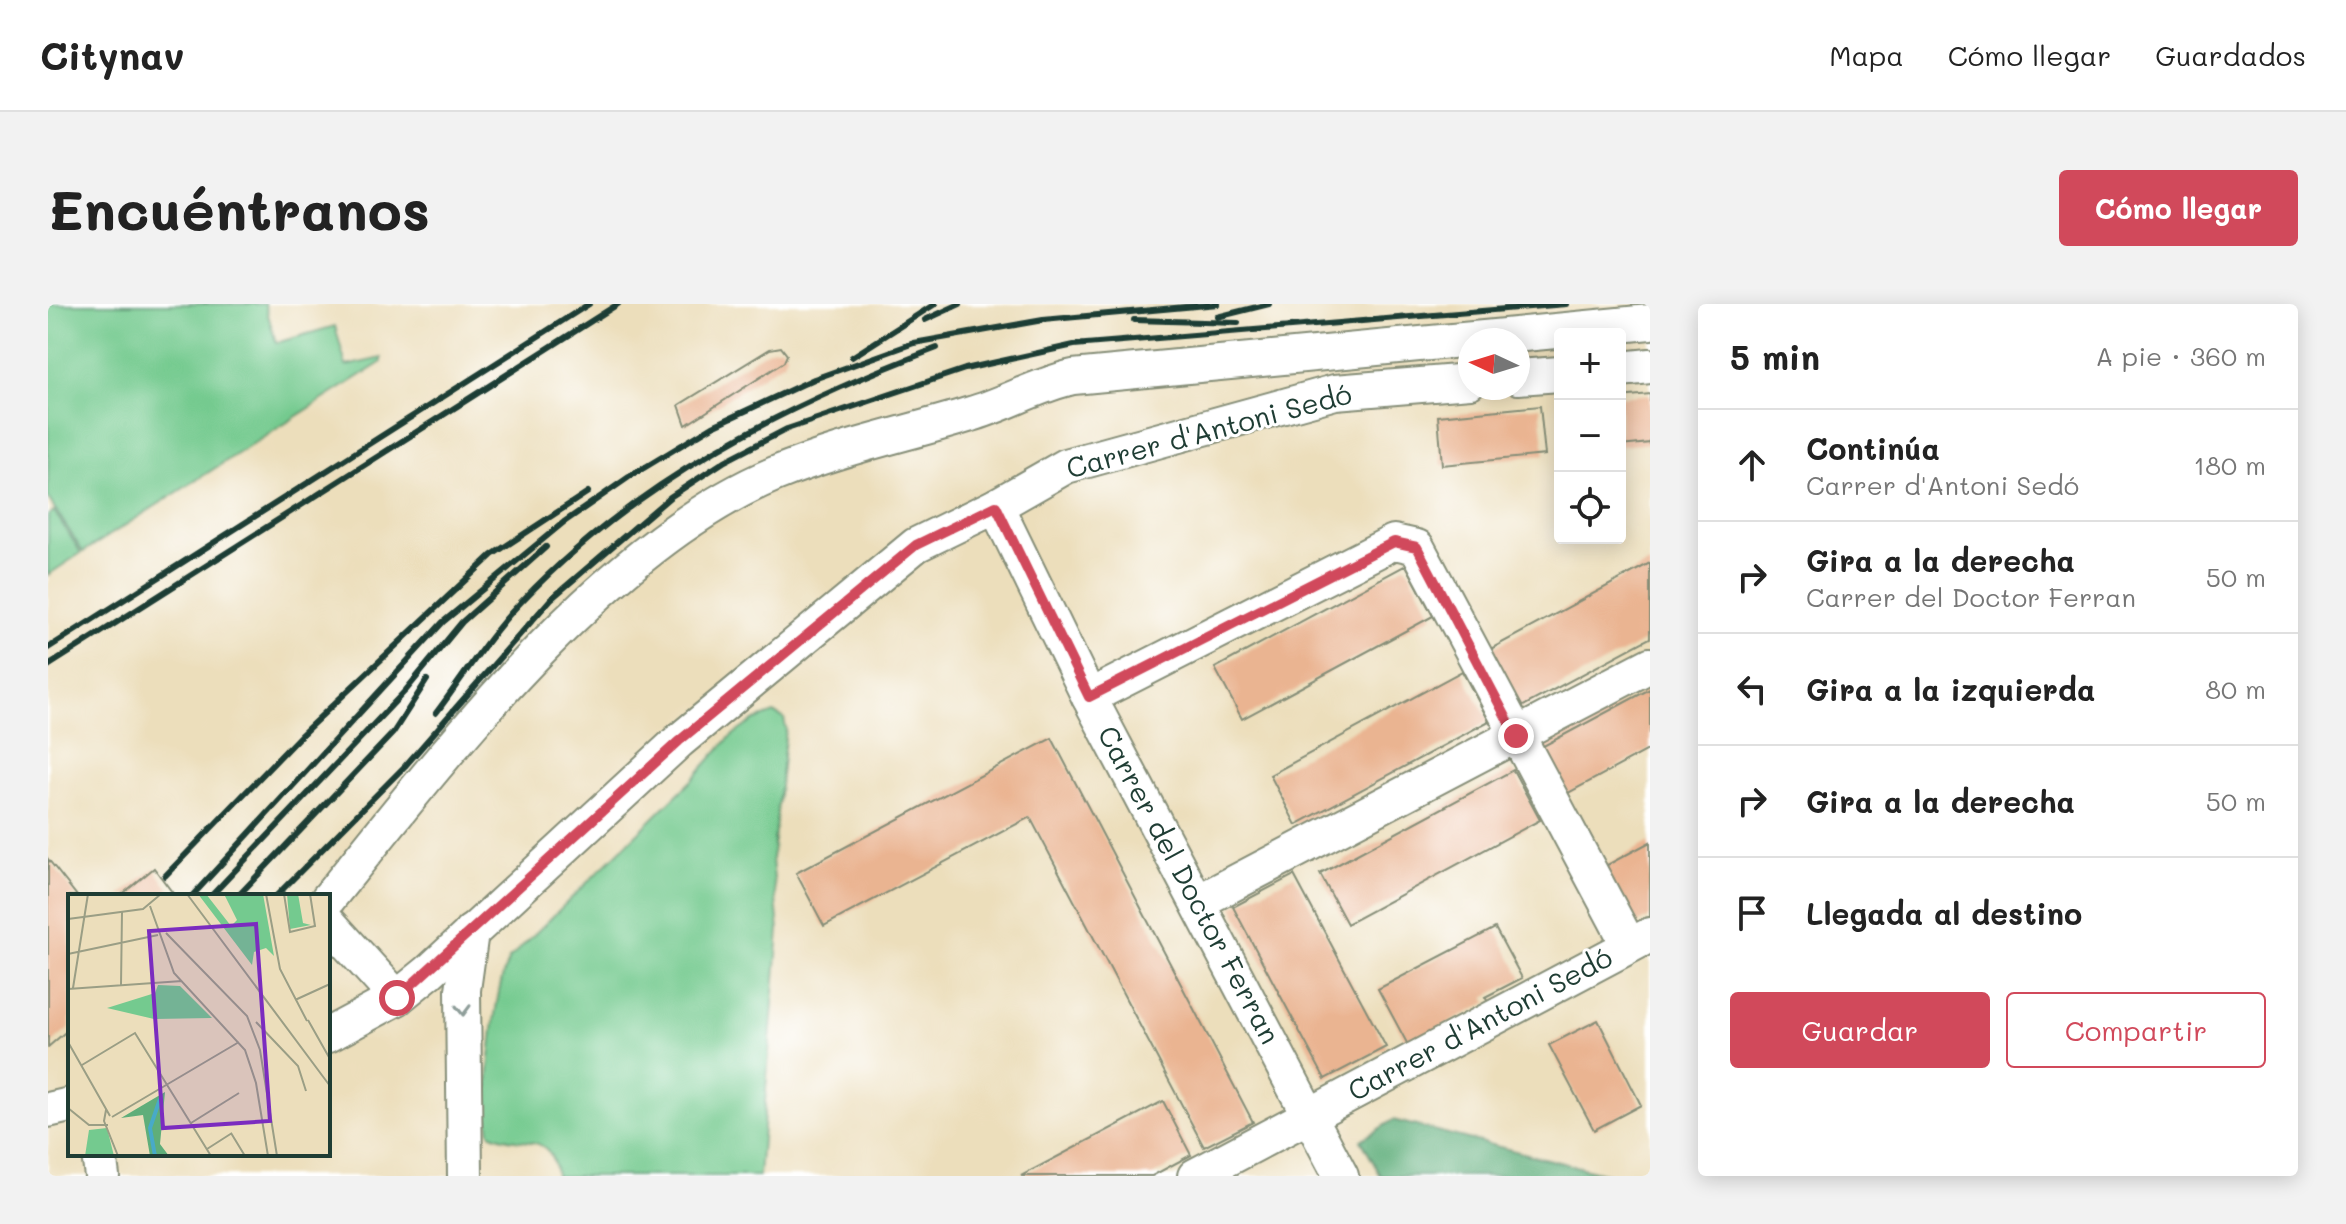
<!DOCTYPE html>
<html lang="es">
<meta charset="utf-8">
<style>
body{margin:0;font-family:Mali,sans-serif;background:#f2f2f2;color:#222}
.controls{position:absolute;right:24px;top:24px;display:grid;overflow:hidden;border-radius:8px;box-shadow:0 4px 20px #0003}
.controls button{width:72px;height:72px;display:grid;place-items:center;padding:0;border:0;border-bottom:2px solid #e0e0e0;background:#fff;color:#222;font:40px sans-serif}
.compass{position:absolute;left:1410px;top:24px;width:72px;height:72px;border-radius:50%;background:#fff;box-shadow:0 4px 20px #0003;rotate:274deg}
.stop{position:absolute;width:24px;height:24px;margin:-18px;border:6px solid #d1495b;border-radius:50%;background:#fff}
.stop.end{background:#d1495b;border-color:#fff;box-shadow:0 2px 8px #0008}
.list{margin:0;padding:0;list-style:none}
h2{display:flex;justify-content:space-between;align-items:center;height:104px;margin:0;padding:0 32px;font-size:34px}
h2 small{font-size:26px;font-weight:400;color:#767676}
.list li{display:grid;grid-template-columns:52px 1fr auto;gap:24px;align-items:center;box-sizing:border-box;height:112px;padding:0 32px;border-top:2px solid #e0e0e0}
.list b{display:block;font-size:30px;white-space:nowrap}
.list p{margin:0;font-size:26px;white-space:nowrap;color:#767676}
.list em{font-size:26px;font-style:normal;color:#767676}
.actions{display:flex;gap:16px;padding:24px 32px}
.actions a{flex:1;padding:18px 0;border:2px solid #d1495b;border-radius:8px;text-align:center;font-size:28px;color:#d1495b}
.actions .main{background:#d1495b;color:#fff}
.icon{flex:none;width:44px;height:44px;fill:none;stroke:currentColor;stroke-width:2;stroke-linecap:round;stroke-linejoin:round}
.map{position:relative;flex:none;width:1602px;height:872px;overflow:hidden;border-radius:8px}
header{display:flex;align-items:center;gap:48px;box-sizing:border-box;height:112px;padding:0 40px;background:#fff;border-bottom:2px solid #e0e0e0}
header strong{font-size:38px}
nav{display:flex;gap:44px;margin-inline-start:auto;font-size:28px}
.intro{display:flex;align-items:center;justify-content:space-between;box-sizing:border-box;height:192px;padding:0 48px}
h1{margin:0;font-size:56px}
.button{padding:20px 36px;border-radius:8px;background:#d1495b;color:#fff;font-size:28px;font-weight:700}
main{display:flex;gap:48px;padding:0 48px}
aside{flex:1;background:#fff;border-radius:8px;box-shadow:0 4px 20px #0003}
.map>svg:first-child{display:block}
.green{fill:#74ca8f;stroke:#4a8462;stroke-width:2}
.forest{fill:#5fae7a;stroke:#3f7657;stroke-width:2}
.building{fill:#eab491}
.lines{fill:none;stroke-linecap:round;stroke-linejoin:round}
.minor-casing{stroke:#868e78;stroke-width:38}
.minor{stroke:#fff;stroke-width:34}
.rail{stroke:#1f3d34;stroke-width:6}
.oneway{stroke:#8f9e9a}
.route{stroke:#d1495b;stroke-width:10}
.labels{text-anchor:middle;stroke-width:6;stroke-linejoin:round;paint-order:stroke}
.street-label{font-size:28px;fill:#1f3d34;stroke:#fff}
.inset-river{fill:none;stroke:#48aac8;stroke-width:4}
.inset-road{fill:none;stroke:#9a9e85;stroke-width:2}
.view{fill:#7b2cbf;fill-opacity:0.15;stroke:#7b2cbf;stroke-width:4}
.inset-edge{fill:none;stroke:#1f3d34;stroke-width:4}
</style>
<header>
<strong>Citynav</strong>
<nav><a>Mapa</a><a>Cómo llegar</a><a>Guardados</a></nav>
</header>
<div class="intro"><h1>Encuéntranos</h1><a class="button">Cómo llegar</a></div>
<main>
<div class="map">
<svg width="1602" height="872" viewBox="0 0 1602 872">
<rect width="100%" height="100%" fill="#fff"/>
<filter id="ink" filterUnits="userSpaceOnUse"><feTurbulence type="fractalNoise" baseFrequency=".0125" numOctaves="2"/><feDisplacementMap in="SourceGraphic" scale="16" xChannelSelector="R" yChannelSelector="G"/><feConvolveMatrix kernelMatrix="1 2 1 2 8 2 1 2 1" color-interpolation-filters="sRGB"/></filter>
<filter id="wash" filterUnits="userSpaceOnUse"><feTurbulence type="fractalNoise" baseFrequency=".006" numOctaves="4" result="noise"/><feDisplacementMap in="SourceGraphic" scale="32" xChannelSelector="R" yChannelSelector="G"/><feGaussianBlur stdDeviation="1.8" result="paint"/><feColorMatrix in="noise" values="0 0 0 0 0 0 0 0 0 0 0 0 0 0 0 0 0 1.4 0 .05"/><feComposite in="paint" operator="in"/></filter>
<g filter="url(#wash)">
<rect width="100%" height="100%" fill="#ecdebb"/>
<g class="green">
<polygon points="0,0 217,0 228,39 287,22 298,62 334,54 334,58 35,248 0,194"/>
<polygon points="6,207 33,249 0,271 0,211"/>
<path d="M726 409 736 414 738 425 724 555 731 626 711 872H508C504 824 472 845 442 829 435 796 446 685 461 655L644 476 682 433 705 417Z"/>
</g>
<polygon class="forest" points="1345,816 1566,872 1333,872 1313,836"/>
<g id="blocks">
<g class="building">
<polygon points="733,43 739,51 736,58 638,121 631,101 722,45"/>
<polygon points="1602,90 1602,139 1572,142 1572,93"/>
<polygon points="1492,102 1497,151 1394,161 1390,112"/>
<polygon points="1602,259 1602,334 1468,406 1437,348"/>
<polygon points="1358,261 1385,312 1194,415 1167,364"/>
<polygon points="1414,367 1441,417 1248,521 1222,471"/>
<polygon points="1602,385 1602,445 1511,494 1486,447"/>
<polygon points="1004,434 1205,818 1156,843 982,513 776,622 748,569"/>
<polygon points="1465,466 1492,516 1299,620 1272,570"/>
<polygon points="1602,538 1602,613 1581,624 1550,566"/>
<polygon points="0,555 29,592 22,592 22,724 0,743"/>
<polygon points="106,564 127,592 72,592"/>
<polygon points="1246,571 1338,743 1277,775 1185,603"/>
<polygon points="1447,624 1474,674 1437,693 1440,698 1360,741 1330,685"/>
<polygon points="1550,716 1593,801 1546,826 1501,741"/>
<polygon points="1115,797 1143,851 1104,872 973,872"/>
</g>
</g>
</g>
<g filter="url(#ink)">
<use href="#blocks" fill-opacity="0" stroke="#868e78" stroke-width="2"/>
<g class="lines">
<defs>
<g id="minor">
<polyline points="1572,65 1602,62"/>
<polyline points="1470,73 1512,70"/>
<polyline points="948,202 1041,393 1293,872"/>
<polyline points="1041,393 1346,238 1369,243 1581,641"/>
<path d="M280 595C394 453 556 241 727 170 790 144 858 130 923 110 958 100 989 81 1025 73L1602 18"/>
<polyline points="1150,598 1602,361"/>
<polyline points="280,618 349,694"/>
<polyline points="280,731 349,694 381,668 631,437 868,241 948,202 1018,162 1287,88 1422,77"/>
<polyline points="0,806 22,801"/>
<polyline points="51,850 54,872"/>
<polyline points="417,872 415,686 423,628"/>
<polyline points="1147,872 1602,631"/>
</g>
</defs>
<use href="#minor" class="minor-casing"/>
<use href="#minor" class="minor"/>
<g class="rail">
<polyline points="1169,13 1221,0"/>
<polyline points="877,16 912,0"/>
<polyline points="1086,16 1190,19"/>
<polyline points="804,53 887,0"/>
<polyline points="0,344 541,0"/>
<polyline points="0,362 570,0"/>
<path d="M388 409C416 372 441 331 473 298 588 177 735 102 889 44"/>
<polyline points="117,572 252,432 444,251 540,188"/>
<polyline points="144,592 395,318 516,218 581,173 665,122 766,75 866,39 995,16 1170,0"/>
<polyline points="163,592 358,386 414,318 498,243"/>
<polyline points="190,592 345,429 379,376"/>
<polyline points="228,592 357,462 503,295 622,193 677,157 739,125 917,65 1026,41 1518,0"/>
</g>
</g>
<defs><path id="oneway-chevron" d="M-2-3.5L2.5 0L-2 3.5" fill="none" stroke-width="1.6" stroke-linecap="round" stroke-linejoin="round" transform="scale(2)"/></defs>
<use class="oneway" href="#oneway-chevron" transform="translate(415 706) rotate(89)"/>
</g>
<g class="lines" filter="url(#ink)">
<polyline class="route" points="349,694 631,437 868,241 948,202 1041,393 1346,238 1369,243 1468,432"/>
</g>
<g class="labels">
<g class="street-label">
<text transform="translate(1161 127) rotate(-15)" y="10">Carrer d'Antoni Sedó</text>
<text transform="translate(1141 581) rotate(62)" y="10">Carrer del Doctor Ferran</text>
<text transform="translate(1432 720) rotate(-28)" y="10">Carrer d'Antoni Sedó</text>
</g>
</g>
<g transform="translate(20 590)">
<rect width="262" height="262" fill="#ecdebb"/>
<path d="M130 0H138L163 32 169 26 156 0H195L206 62 198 54 186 58 184 71ZM219 0H230L235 29 243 31 222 35ZM90 91 112 92 144 124 86 125 39 114 87 99ZM39 234 46 262H17L21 236Z" fill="#74ca8f"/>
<path d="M97 198 92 250 101 262H82L75 221 53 224Z" fill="#5fae7a"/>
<path class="inset-river" d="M87 262 82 234 92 205"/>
<path class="inset-road" d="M119 0 262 192M198 0 212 75 239 127M216 0 222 38 247 32 242 0M82 12 106 79 177 156 188 189 200 262M0 25 75 15 93 0M98 39 179 122 192 156 209 262M0 60 90 41M53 91 54 18M5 94 20 0M0 95 114 87M227 106 262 90M240 126 262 165M188 128 230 172 238 197M0 148 42 222M14 171 67 139 143 262M0 214 21 231H40M38 216 36 227 50 262M44 223 171 148M123 229 171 199M163 239 177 262M139 255 164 239"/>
<path class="view" d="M188 30 202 227 95 234 81 37Z"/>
<rect width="262" height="262" class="inset-edge"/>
</g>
</svg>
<div class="controls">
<button>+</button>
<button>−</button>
<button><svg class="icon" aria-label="locate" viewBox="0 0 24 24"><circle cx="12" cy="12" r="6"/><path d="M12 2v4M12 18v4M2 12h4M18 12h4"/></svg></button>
</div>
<svg class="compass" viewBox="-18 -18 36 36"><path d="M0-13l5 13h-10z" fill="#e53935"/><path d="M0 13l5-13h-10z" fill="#767676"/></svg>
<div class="stop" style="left:349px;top:694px"></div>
<div class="stop end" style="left:1468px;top:432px"></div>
</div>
<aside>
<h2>5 min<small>A pie · 360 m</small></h2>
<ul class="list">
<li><svg class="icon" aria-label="ahead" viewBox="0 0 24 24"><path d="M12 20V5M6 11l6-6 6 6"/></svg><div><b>Continúa</b><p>Carrer d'Antoni Sedó</p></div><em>180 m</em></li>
<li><svg class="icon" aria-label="right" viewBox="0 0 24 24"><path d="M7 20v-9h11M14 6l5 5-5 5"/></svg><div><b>Gira a la derecha</b><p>Carrer del Doctor Ferran</p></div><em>50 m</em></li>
<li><svg class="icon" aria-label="left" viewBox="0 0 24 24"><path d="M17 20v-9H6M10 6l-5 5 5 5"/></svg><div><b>Gira a la izquierda</b></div><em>80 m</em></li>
<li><svg class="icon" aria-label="right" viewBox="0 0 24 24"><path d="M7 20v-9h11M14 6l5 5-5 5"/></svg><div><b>Gira a la derecha</b></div><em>50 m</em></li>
<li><svg class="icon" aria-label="arrive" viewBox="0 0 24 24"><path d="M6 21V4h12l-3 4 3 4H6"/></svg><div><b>Llegada al destino</b></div></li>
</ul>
<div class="actions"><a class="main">Guardar</a><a>Compartir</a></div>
</aside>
</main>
